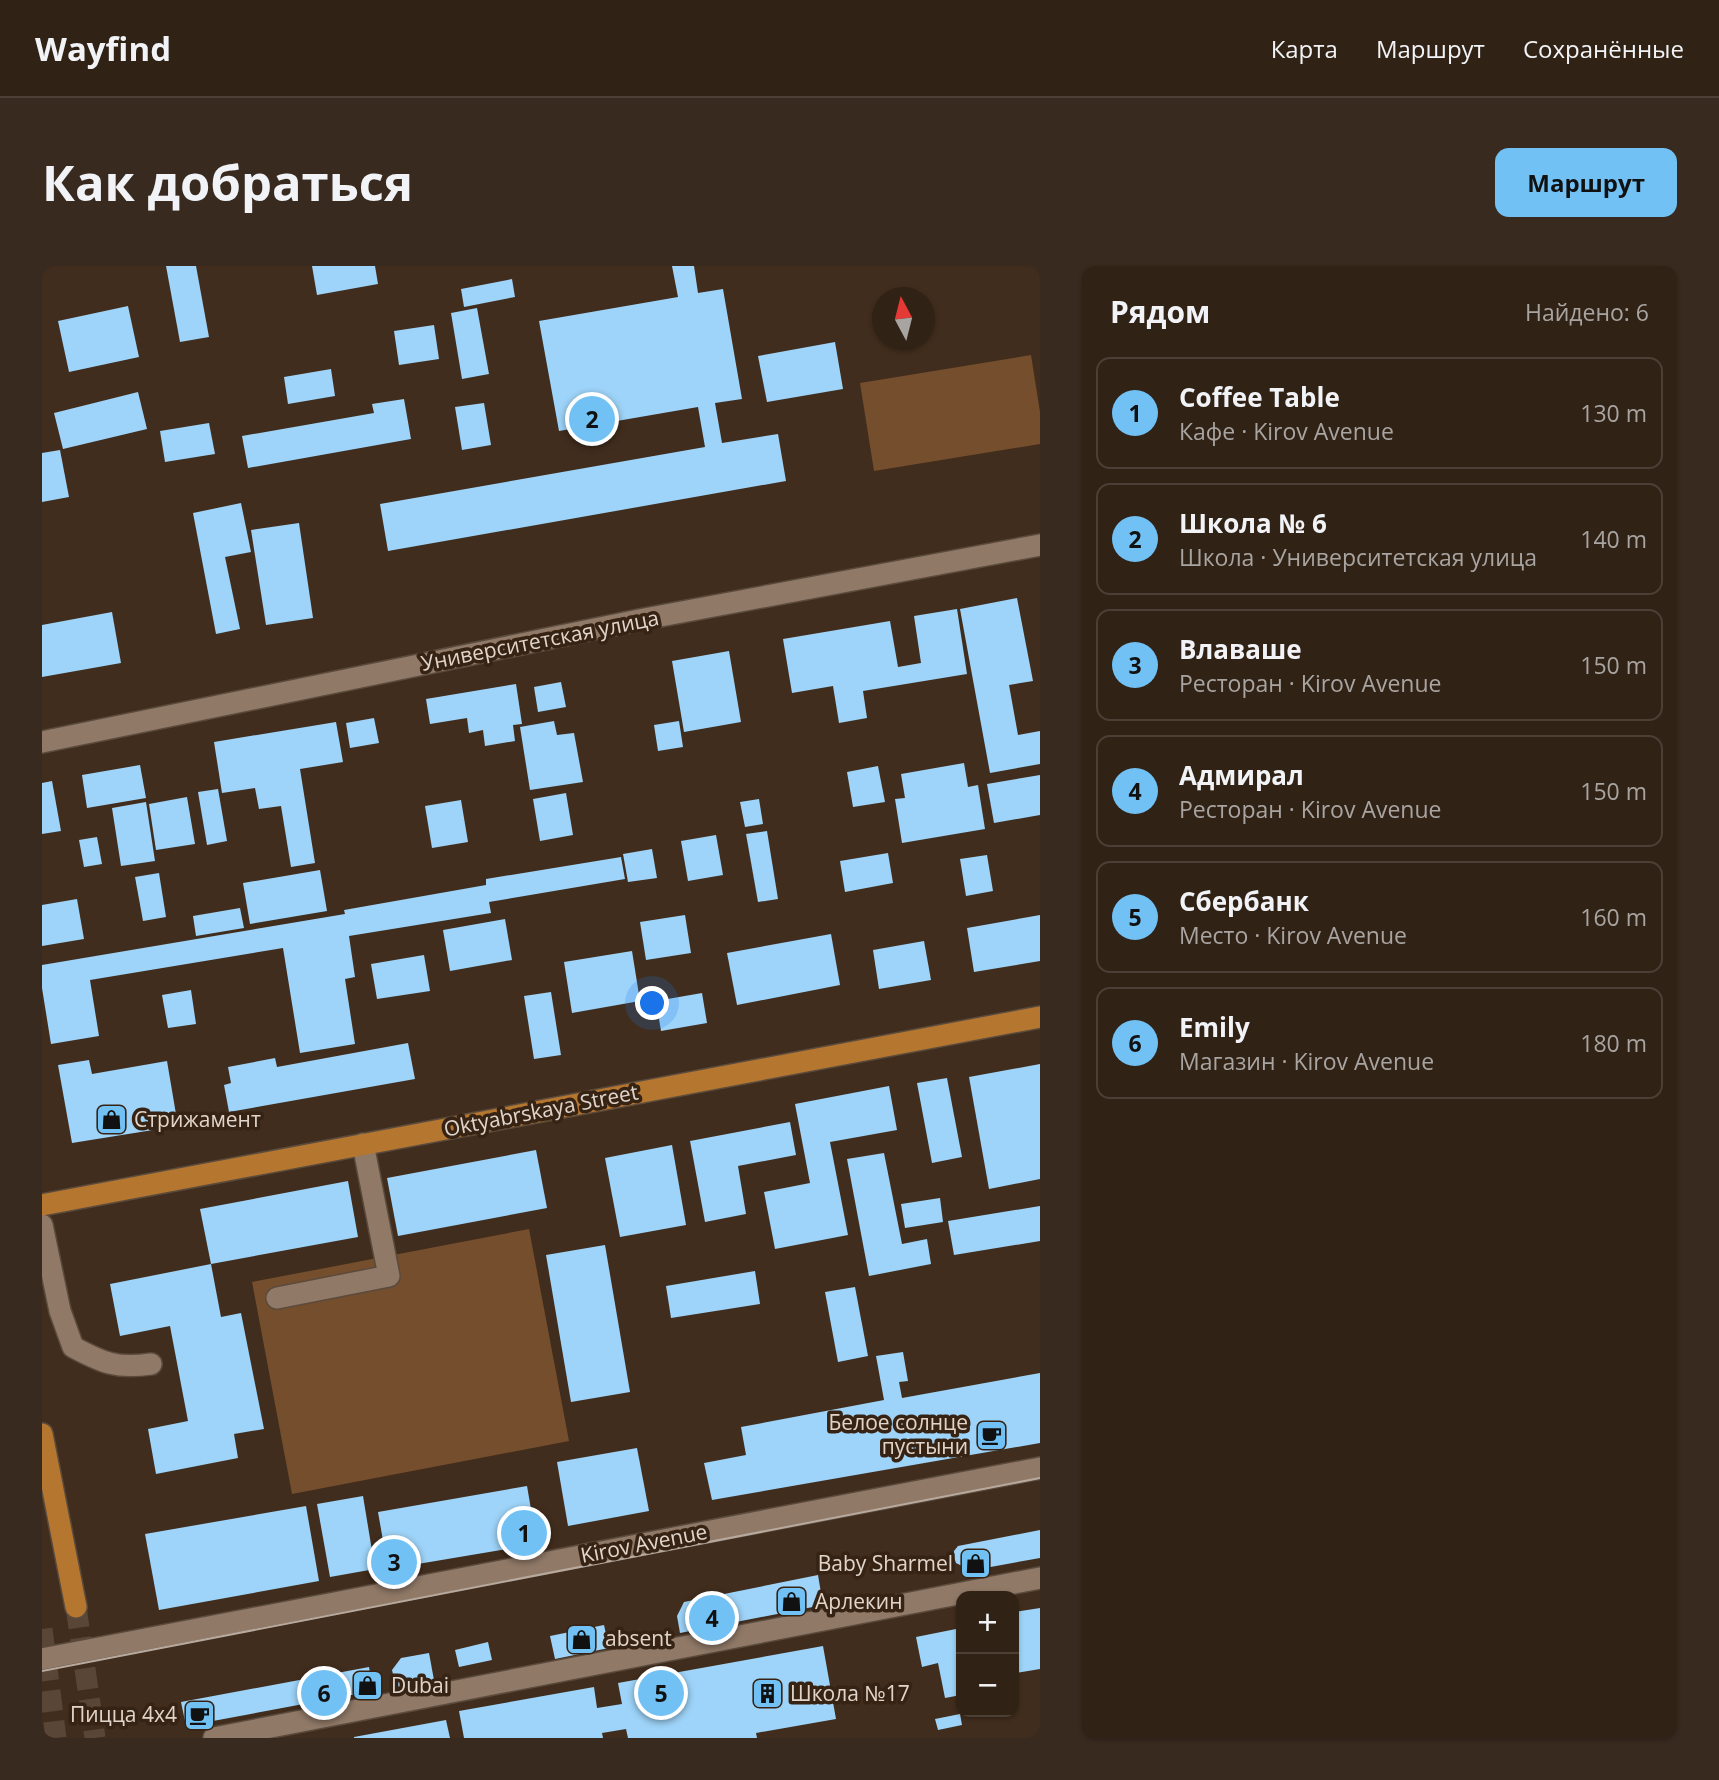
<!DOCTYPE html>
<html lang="ru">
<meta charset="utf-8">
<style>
body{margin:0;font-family:"Open Sans",sans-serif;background:#392a1f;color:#f1f3f6}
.controls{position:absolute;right:21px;bottom:21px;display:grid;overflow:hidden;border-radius:14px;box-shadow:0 2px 5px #0004}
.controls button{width:63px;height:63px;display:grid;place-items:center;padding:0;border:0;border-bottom:2px solid #4c3f35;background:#312216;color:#f1f3f6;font:35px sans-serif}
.compass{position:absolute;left:830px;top:21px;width:63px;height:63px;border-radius:50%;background:#312216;box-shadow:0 2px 5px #0004;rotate:353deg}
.you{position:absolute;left:611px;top:738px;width:24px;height:24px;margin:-18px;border:5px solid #fff;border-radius:50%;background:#1a73e8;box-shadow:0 0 0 10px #1a73e833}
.badge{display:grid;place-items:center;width:46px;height:46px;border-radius:50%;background:#71c1f5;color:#111;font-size:23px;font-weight:700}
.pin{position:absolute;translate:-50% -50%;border:4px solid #fff;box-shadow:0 2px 7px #0006}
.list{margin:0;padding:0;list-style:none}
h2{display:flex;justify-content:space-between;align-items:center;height:91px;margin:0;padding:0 28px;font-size:30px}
h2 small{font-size:23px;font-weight:400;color:#a8a4a1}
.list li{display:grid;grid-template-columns:46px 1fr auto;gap:21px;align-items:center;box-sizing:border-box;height:112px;margin:0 14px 14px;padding:0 14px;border:2px solid #4c3f35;border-radius:14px}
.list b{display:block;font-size:26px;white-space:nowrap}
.list p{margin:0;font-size:23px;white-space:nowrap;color:#a8a4a1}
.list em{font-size:23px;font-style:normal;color:#a8a4a1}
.map{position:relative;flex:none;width:998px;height:1472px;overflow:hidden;border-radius:14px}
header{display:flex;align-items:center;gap:42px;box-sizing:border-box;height:98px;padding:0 35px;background:#312216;border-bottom:2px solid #4c3f35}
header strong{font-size:33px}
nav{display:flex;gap:38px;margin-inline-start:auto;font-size:24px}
.intro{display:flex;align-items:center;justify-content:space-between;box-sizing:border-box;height:168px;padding:0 42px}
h1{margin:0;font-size:49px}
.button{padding:18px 32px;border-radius:14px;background:#71c1f5;color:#111;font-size:24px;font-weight:700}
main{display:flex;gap:42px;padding:0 42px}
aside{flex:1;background:#312216;border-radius:14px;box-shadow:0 2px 5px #0004}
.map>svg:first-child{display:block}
.green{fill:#744e2d}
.building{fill:#9ed4f9}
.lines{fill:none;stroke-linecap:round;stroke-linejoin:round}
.major-tunnel{stroke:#594637;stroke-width:21;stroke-dasharray:21 10;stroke-linecap:butt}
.minor-casing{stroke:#5b4b3d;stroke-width:24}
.major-casing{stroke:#5b4b3d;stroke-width:24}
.minor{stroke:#907967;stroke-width:21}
.major{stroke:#b5762f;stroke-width:21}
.tram{stroke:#b7a99d;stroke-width:2}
.labels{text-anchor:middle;stroke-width:7;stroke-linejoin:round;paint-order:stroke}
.street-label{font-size:21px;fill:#e1d5cb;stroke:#362314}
.poi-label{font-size:21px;fill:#e1d5cb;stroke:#362314;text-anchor:start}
</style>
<header>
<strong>Wayfind</strong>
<nav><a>Карта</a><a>Маршрут</a><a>Сохранённые</a></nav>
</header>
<div class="intro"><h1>Как добраться</h1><a class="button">Маршрут</a></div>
<main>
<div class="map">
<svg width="998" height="1472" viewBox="0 0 998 1472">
<rect width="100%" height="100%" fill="#412d1d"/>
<g class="green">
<polygon points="989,89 998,146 998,178 832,205 818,117"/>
<polygon points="487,963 527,1175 250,1228 210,1016"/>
</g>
<g class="building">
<polygon points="124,0 154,0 167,71 138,76"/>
<polygon points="270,0 333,0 336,18 275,29"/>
<polygon points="630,0 652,0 656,27 681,23 700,133 673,137 680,177 736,168 744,215 346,285 338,238 663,181 656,141 517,165 497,55 636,31"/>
<polygon points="470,13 473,31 422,41 419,23"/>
<polygon points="86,40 97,91 27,106 16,55"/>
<polygon points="435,42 447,108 420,113 409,47"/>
<polygon points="392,59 397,93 357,99 352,65"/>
<polygon points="793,76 801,123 725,136 716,90"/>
<polygon points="289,103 293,130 246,138 242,111"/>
<polygon points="96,126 105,163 21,183 12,147"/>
<polygon points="362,133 369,173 206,202 200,170 332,147 330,138"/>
<polygon points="442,137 449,179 420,184 413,141"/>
<polygon points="167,157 173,188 123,196 118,165"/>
<polygon points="18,184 27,231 0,236 0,187"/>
<polygon points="199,237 209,286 183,291 198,363 174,368 151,247"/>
<polygon points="257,257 271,352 224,359 209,264"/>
<polygon points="975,332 991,415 967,419 976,469 998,465 998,498 948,507 918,343"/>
<polygon points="915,343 925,408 821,425 825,452 797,457 791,420 750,427 741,373 848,355 856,401 879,397 872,350"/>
<polygon points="70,346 79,397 0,411 0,359"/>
<polygon points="687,385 699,456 642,466 630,395"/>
<polygon points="519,416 524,441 496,446 492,421"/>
<polygon points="474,418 480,458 471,459 473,475 443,480 441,464 427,467 425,452 388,458 384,433"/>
<polygon points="332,452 337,477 308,482 304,457"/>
<polygon points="512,455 515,469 532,467 541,516 488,524 478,461"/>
<polygon points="637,455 641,481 616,485 612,459"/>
<polygon points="294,456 301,496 258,503 273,597 249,601 239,540 217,543 213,522 180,527 172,476"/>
<polygon points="922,497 926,521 936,519 943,563 860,577 853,533 863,532 859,508"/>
<polygon points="98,499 104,532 45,542 40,509"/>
<polygon points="836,500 843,536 811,541 805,506"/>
<polygon points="998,509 998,549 952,557 945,518"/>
<polygon points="10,515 19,565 0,568 0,517"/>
<polygon points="176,523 185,575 165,579 156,526"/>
<polygon points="524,527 531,569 498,575 491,533"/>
<polygon points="145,531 153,578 114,584 107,538"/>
<polygon points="717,533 721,558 703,561 698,536"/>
<polygon points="419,534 426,576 390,582 383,540"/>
<polygon points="104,536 113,595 79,600 70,542"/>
<polygon points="725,565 736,633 716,636 704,568"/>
<polygon points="674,569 681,609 646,615 639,575"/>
<polygon points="55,571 60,598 42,601 37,574"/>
<polygon points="610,583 615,612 586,616 581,588"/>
<polygon points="846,587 851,617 803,626 798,595"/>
<polygon points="945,589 951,625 924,630 918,593"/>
<polygon points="579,591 583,613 447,636 449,647 307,670 313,711 303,713 313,778 258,787 241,682 48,714 57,770 9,778 0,722 0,699 303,648 302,644 444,619 444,613"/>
<polygon points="278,604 285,645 208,658 201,617"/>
<polygon points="117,607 124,651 101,655 93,611"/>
<polygon points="35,633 42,673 0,680 0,639"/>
<polygon points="198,642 202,662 154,670 151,650"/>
<polygon points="643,649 649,687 604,694 598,656"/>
<polygon points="998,649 998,695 932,706 925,662"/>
<polygon points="463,653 470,694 408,705 401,664"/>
<polygon points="789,668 798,719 695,739 685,687"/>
<polygon points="882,675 889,714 837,723 831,684"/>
<polygon points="590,685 598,735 530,747 522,696"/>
<polygon points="382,689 388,725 335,733 329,698"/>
<polygon points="149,724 154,758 126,762 120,729"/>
<polygon points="509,726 519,789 492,793 482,730"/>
<polygon points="660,727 665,757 619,765 614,735"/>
<polygon points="366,777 373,813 187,846 182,819 189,817 186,801 233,792 235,801"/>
<polygon points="47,794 50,808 125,795 136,860 30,877 16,799"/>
<polygon points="998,798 998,913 947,923 927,811"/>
<polygon points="905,812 920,891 890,897 875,817"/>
<polygon points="847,820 855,864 788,876 806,969 733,983 722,926 768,917 753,838"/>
<polygon points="748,856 754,889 696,900 704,948 663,956 648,875"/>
<polygon points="630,879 644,959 578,971 563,892"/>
<polygon points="494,884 505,942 356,970 345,912"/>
<polygon points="842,887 860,978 885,973 889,998 827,1010 805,893"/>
<polygon points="306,915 316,971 169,998 179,1051 199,1047 222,1163 192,1168 196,1192 114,1208 106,1163 146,1155 128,1060 78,1070 68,1018 169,998 158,943"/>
<polygon points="898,932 901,956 863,962 859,938"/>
<polygon points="998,940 998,975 912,989 906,955"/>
<polygon points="563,979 588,1126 529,1136 504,989"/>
<polygon points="713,1005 718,1038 629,1052 624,1020"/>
<polygon points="813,1021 826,1090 796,1096 783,1026"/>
<polygon points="861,1086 866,1115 857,1116 860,1132 998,1107 998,1177 670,1234 662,1197 704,1189 699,1161 842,1134 834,1090"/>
<polygon points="595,1182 607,1245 526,1260 515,1196"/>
<polygon points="485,1220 495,1278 346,1303 336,1246"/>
<polygon points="321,1230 333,1303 288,1311 275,1238"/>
<polygon points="264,1240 277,1315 117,1344 103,1268"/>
<polygon points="998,1264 998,1292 921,1306 920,1300 914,1297 912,1291 912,1285 916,1280"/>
<polygon points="776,1309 781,1339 638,1367 635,1350 642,1336"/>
<polygon points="998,1342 998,1403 974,1407 972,1395 972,1346"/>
<polygon points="562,1359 567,1382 513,1393 508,1370"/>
<polygon points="919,1362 919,1429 903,1432 896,1397 880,1401 874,1371"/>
<polygon points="446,1376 450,1394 417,1401 413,1384"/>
<polygon points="781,1380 794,1453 714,1467 715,1472 586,1472 584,1463 560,1467 561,1472 422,1472 417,1445 552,1421 555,1442 580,1438 576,1417"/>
<polygon points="387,1387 392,1414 354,1421 350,1404 359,1392"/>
<polygon points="327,1401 331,1425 144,1460 139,1436"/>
<polygon points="918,1448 920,1459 896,1464 893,1453"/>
<polygon points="404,1454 408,1472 312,1472 312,1471"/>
</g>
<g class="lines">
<g class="major-tunnel">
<polyline points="34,1341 53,1472"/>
<polyline points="0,1363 14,1472"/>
</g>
<defs>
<g id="minor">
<polyline points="0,476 597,354 998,279"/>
<path d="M0 959 18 1045 31 1081C61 1097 75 1103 109 1098"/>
<polyline points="235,1032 347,1010 321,878"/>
<polyline points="0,1393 998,1202"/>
<polyline points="172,1472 998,1312"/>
</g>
<g id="major">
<polyline points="0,939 998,751"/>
<polyline points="0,1168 34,1341"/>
</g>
</defs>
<use href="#minor" class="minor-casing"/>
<use href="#major" class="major-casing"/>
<use href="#minor" class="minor"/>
<use href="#major" class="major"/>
<polyline class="tram" points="0,1405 998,1212"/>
</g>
<defs>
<symbol id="shop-square" viewBox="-11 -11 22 22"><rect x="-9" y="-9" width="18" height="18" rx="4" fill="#71c1f5" stroke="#362314"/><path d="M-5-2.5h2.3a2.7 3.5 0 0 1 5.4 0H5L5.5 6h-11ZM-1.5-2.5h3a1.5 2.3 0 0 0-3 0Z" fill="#111"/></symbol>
<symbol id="cafe-square" viewBox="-11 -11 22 22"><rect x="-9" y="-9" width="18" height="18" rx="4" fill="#71c1f5" stroke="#362314"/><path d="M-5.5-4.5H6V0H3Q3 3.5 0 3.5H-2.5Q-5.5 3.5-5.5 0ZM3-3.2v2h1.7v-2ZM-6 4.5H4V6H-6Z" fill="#111"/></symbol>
<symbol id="building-square" viewBox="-11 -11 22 22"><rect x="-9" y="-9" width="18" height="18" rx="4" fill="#71c1f5" stroke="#362314"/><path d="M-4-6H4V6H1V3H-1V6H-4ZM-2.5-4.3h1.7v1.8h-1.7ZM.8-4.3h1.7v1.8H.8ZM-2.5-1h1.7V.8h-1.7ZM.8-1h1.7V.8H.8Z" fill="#111"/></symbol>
</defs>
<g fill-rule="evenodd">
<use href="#shop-square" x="52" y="836" width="35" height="35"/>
<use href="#cafe-square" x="932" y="1152" width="35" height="35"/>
<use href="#shop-square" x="916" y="1280" width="35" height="35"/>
<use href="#shop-square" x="732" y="1318" width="35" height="35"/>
<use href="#shop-square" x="522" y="1356" width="35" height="35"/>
<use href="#shop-square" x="308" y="1402" width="35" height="35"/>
<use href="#building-square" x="708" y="1410" width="35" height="35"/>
<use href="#cafe-square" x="140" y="1432" width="35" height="35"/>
</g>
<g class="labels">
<g class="street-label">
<text transform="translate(498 375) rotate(-11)" y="7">Университетская улица</text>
<text transform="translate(499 845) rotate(-11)" y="7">Oktyabrskaya Street</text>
<text transform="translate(602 1278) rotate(-11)" y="7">Kirov Avenue</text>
</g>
<g class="poi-label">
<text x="92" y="861">Стрижамент</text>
<text x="926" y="1164" text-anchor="end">Белое солнце<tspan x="926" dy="24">пустыни</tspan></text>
<text x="911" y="1305" text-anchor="end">Baby Sharmel</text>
<text x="773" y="1343">Арлекин</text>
<text x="563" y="1380">absent</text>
<text x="349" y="1427">Dubai</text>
<text x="748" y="1435">Школа №17</text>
<text x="135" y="1456" text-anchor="end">Пицца 4x4</text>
</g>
</g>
</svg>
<div class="controls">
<button>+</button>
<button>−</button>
</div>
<svg class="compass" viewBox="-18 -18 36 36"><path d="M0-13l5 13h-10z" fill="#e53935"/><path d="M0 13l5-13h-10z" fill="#a8a4a1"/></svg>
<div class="you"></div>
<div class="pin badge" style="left:482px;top:1267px">1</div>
<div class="pin badge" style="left:550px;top:153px">2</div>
<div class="pin badge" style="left:352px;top:1296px">3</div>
<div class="pin badge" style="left:670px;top:1352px">4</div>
<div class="pin badge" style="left:619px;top:1427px">5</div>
<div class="pin badge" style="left:282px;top:1427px">6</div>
</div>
<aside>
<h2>Рядом<small>Найдено: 6</small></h2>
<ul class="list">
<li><span class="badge">1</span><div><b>Coffee Table</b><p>Кафе · Kirov Avenue</p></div><em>130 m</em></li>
<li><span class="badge">2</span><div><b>Школа № 6</b><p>Школа · Университетская улица</p></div><em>140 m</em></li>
<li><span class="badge">3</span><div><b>Влаваше</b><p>Ресторан · Kirov Avenue</p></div><em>150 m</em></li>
<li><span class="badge">4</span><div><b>Адмирал</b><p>Ресторан · Kirov Avenue</p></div><em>150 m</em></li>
<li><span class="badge">5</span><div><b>Сбербанк</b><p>Место · Kirov Avenue</p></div><em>160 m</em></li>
<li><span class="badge">6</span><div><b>Emily</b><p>Магазин · Kirov Avenue</p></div><em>180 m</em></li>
</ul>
</aside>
</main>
